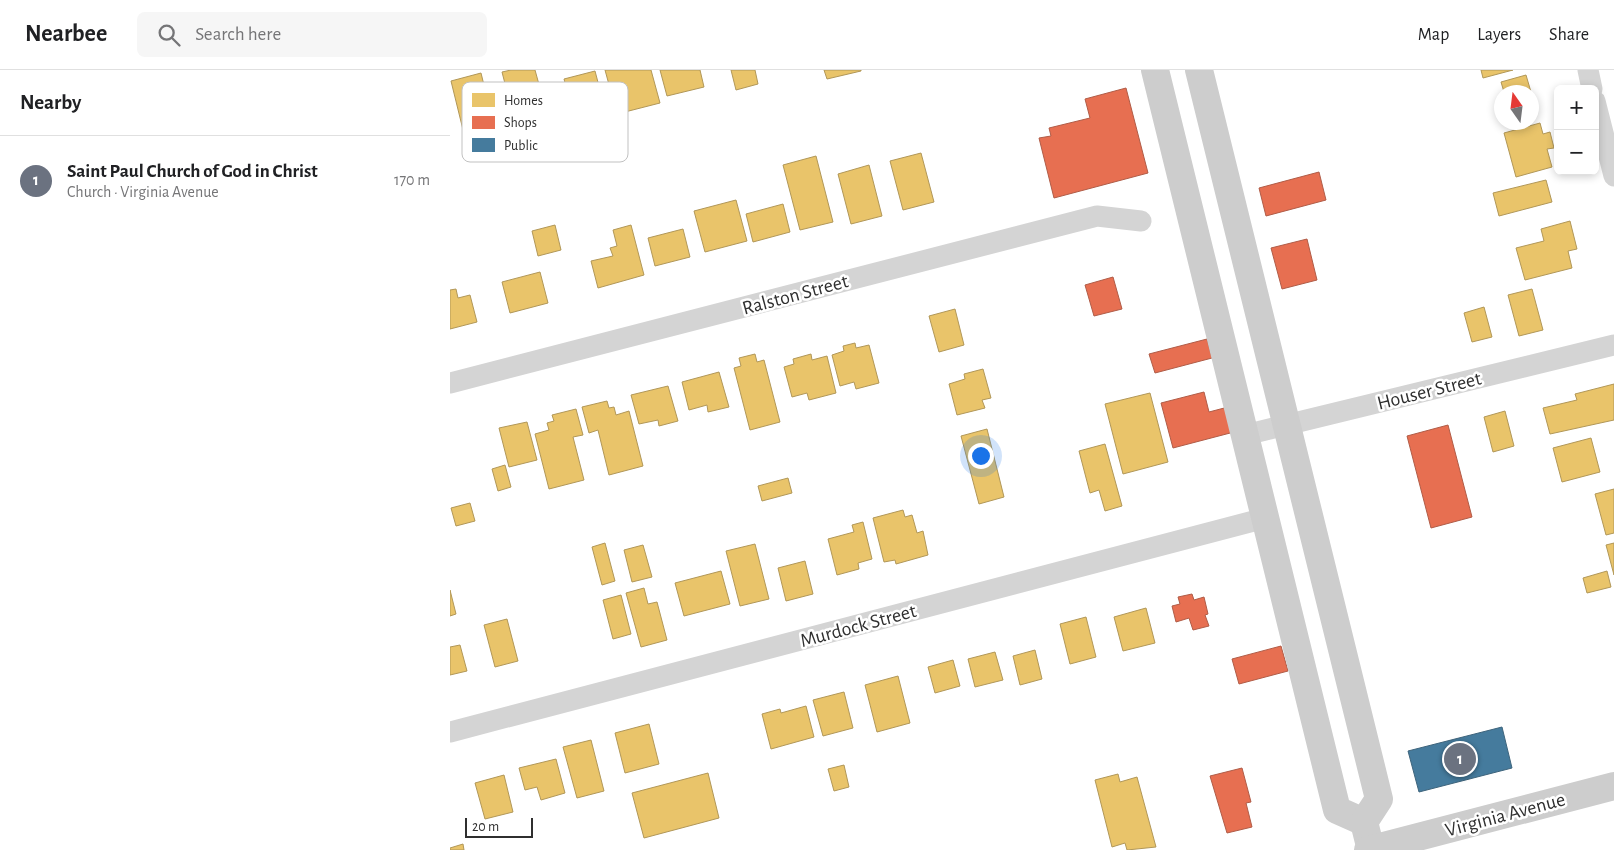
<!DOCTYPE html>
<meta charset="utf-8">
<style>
body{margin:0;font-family:"Alegreya Sans",sans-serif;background:#f6f6f6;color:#202124}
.controls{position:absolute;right:15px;top:15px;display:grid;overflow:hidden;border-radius:8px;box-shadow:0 2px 8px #0003}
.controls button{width:45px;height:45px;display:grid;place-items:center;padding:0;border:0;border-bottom:1px solid #e0e0e0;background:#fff;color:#202124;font:25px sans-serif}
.compass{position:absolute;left:1044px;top:15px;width:45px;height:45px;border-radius:50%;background:#fff;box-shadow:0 2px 8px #0003;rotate:346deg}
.scale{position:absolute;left:15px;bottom:12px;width:68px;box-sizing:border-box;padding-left:5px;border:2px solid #2f2f2f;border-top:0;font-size:14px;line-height:18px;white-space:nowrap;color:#2f2f2f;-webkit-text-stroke:4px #fff;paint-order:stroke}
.you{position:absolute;left:530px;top:385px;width:18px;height:18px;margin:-12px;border:4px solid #fff;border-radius:50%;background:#1a73e8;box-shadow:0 0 0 8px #1a73e833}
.badge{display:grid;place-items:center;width:32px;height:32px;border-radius:50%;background:#787878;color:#fff;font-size:16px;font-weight:700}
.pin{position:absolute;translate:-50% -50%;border:2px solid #fff;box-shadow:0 1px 5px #0006}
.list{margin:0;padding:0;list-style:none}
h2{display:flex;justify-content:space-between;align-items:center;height:65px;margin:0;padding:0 20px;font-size:21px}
h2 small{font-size:16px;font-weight:400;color:#757577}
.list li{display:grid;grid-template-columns:32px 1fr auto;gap:15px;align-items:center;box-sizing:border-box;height:90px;padding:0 20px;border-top:1px solid #e0e0e0}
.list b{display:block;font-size:19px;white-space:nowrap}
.list p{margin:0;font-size:16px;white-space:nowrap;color:#757577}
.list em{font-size:16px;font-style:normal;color:#757577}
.icon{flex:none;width:28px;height:28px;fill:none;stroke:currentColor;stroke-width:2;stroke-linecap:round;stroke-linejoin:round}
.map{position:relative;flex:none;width:1164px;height:780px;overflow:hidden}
header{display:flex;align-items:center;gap:30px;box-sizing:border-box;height:70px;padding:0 25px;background:#fff;border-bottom:1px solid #e0e0e0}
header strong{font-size:24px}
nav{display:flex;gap:28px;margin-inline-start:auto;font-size:18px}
.search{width:350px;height:45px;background:#f6f6f6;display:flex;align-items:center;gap:12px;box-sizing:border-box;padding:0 18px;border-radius:8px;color:#757577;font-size:19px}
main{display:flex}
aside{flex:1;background:#fff}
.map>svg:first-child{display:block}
.homes{fill:#e9c46a;stroke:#b19758}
.shops{fill:#e76f51;stroke:#b05c47}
.public{fill:#457b9d;stroke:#3e647c}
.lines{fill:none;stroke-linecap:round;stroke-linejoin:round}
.street{stroke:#d4d4d4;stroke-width:21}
.secondary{stroke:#cdcdcd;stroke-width:28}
.labels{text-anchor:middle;stroke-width:5;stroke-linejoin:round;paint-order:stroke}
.street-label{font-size:20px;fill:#2f2f2f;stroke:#fff}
.key{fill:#fff;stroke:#c1c1c1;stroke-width:1}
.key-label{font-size:14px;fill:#2f2f2f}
</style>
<header>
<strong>Nearbee</strong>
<div class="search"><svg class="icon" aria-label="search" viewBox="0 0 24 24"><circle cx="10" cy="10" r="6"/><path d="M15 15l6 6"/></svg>Search here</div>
<nav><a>Map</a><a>Layers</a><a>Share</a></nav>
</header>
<main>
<aside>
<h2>Nearby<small></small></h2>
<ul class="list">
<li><span class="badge" style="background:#6b7280">1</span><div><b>Saint Paul Church of God in Christ</b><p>Church · Virginia Avenue</p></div><em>170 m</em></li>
</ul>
</aside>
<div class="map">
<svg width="1164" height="780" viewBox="0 0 1164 780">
<rect width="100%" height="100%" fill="#fff"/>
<g class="homes">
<polygon points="61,0 85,0 93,29 61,37 52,2"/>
<polygon points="155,0 201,0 210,33 167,44"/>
<polygon points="210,0 250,0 254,17 217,26"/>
<polygon points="281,0 305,0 308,14 286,20"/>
<polygon points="374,0 411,0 411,1 377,9"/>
<polygon points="1031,0 1063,0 1033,8"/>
<polygon points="145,1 154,35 123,43 114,9"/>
<polygon points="31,3 45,60 15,68 1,11"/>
<polygon points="1076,5 1081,22 1054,22 1051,12"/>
<polygon points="1090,53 1093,64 1100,62 1104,78 1097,79 1102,97 1066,107 1054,63"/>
<polygon points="471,83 484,132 453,140 440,91"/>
<polygon points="366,86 383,152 350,160 333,95"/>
<polygon points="419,95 432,146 401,154 388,104"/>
<polygon points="1096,110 1102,132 1049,146 1043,123"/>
<polygon points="286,130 297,171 255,182 244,141"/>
<polygon points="333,134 340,162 303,172 296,144"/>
<polygon points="1120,151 1127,179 1118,181 1122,198 1075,210 1066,178 1094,171 1091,159"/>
<polygon points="105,155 111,180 88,186 82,161"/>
<polygon points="181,155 194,205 148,218 141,191 163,186 160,178 167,176 163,160"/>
<polygon points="233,159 240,187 205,196 198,168"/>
<polygon points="90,202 98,233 60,243 52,212"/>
<polygon points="6,219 8,228 20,225 27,252 0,259 0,220"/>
<polygon points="1082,219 1093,260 1069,266 1058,225"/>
<polygon points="1034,237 1042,267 1022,272 1014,243"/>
<polygon points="505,239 514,275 489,282 479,246"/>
<polygon points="405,273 406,278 419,275 429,313 406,319 404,312 390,316 382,285 394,281 393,276"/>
<polygon points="305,284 307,292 314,290 330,352 300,360 284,298 291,296 289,288"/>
<polygon points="361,284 362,290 377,286 386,323 359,330 357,323 342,327 334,297 344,294 343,289"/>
<polygon points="533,299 541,328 532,330 535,338 507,345 499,314 515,309 514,304"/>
<polygon points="269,302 279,337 258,342 257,335 239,340 232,312"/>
<polygon points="1164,314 1164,350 1100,364 1093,338 1127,330 1125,324"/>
<polygon points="218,316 228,351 209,356 208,350 189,354 181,325"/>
<polygon points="700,323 718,392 673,404 655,334"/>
<polygon points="157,331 159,338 164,337 166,345 179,341 193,396 159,405 148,360 139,363 132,337"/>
<polygon points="126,339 133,365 123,367 134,410 99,419 85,364 99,360 97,353 104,351 102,345"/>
<polygon points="1055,341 1064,376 1043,382 1034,347"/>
<polygon points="77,352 87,390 59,397 49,358"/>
<polygon points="537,359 554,427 529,434 511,366"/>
<polygon points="1141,368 1150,402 1112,412 1103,378"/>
<polygon points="655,374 672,436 655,441 649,420 640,423 629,381"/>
<polygon points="55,395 61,417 48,421 42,399"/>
<polygon points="338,408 342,423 312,431 308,416"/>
<polygon points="1164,419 1164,463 1156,465 1145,424"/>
<polygon points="20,433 25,451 6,456 1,438"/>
<polygon points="453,440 455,447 462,445 467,463 473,461 478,485 446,494 445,490 434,492 423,448"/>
<polygon points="413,452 422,489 408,493 409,499 387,505 378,469 404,462 402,455"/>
<polygon points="155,473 165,511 152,515 142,477"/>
<polygon points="1164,473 1164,505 1156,475"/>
<polygon points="305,474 319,529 290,536 276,481"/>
<polygon points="193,475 202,507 182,512 174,480"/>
<polygon points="355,491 363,524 336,531 328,498"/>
<polygon points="271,501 280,534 234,546 225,513"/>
<polygon points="1157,501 1161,517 1137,523 1133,508"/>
<polygon points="194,518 198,534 207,532 217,570 191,577 176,523"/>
<polygon points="0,520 6,544 0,546"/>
<polygon points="171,525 181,564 163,569 153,530"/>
<polygon points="696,538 705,573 673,581 664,547"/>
<polygon points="636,547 646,587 620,594 610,554"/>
<polygon points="57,549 68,591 45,597 34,555"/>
<polygon points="10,575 17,601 0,605 0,577"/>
<polygon points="585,580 592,609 570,615 563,586"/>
<polygon points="545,582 553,610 525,617 518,589"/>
<polygon points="503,590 510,616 485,623 478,597"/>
<polygon points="448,606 460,653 427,662 415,615"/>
<polygon points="394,622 403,658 373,666 363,630"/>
<polygon points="356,636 364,667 321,679 312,644 330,639 331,643"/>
<polygon points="199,654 209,694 175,703 165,663"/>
<polygon points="141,670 154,721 127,728 113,677"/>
<polygon points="106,689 115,723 91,730 87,717 75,720 69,698"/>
<polygon points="394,695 399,717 384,721 378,699"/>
<polygon points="258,703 269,748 194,768 182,723"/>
<polygon points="668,704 670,712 687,707 706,777 677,780 675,773 662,777 645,710"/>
<polygon points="54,705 63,742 35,749 25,713"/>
<polygon points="13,774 14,780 0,780 0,778"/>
</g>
<g class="shops">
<polygon points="676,18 698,103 604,128 589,68 601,66 599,58 640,48 635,29"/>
<polygon points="869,102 876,130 816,146 809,118"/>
<polygon points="857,169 867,210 832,219 821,178"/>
<polygon points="663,207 672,239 644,246 635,215"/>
<polygon points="757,269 762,288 705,303 699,284"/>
<polygon points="754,322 759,342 778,337 784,362 723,378 711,333"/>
<polygon points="998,355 1022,447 981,458 957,366"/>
<polygon points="742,524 744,530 754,527 758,544 755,545 759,556 743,560 739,548 726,552 722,536 730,534 728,527"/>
<polygon points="831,576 838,601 789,614 782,589"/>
<polygon points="792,698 801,732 796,733 802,757 777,763 760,706"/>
</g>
<polygon class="public" points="1052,657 1062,698 969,722 958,681"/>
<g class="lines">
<g class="street">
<polyline points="1138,0 1142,19"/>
<polyline points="1145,31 1164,106"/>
<polyline points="0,313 647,146 691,151"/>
<polyline points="795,365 1164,275"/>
<polyline points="0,662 815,448"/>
</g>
<g class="secondary">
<polyline points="705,0 887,740 914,752"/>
<polyline points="749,0 929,729 914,752 921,780"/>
<polyline points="918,780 1164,716"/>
</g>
</g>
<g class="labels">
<g class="street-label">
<text transform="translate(345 224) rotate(-15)" y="7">Ralston Street</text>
<text transform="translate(979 320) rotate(-14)" y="7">Houser Street</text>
<text transform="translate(408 555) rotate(-15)" y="7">Murdock Street</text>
<text transform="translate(1055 744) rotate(-15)" y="7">Virginia Avenue</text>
</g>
</g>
<rect x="12" y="12" width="166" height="80" rx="8" class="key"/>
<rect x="22" y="23" width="23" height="14" fill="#e9c46a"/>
<rect x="22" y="46" width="23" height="13" fill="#e76f51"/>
<rect x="22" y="68" width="23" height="14" fill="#457b9d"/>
<g class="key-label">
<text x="54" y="35">Homes</text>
<text x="54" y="57">Shops</text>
<text x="54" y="80">Public</text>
</g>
</svg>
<div class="controls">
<button>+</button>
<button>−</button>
</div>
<svg class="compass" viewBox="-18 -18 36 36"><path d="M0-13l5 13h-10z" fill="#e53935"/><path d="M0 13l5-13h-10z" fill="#757577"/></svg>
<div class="scale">20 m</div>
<div class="you"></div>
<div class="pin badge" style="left:1010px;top:689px;background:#6b7280">1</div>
</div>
</main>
